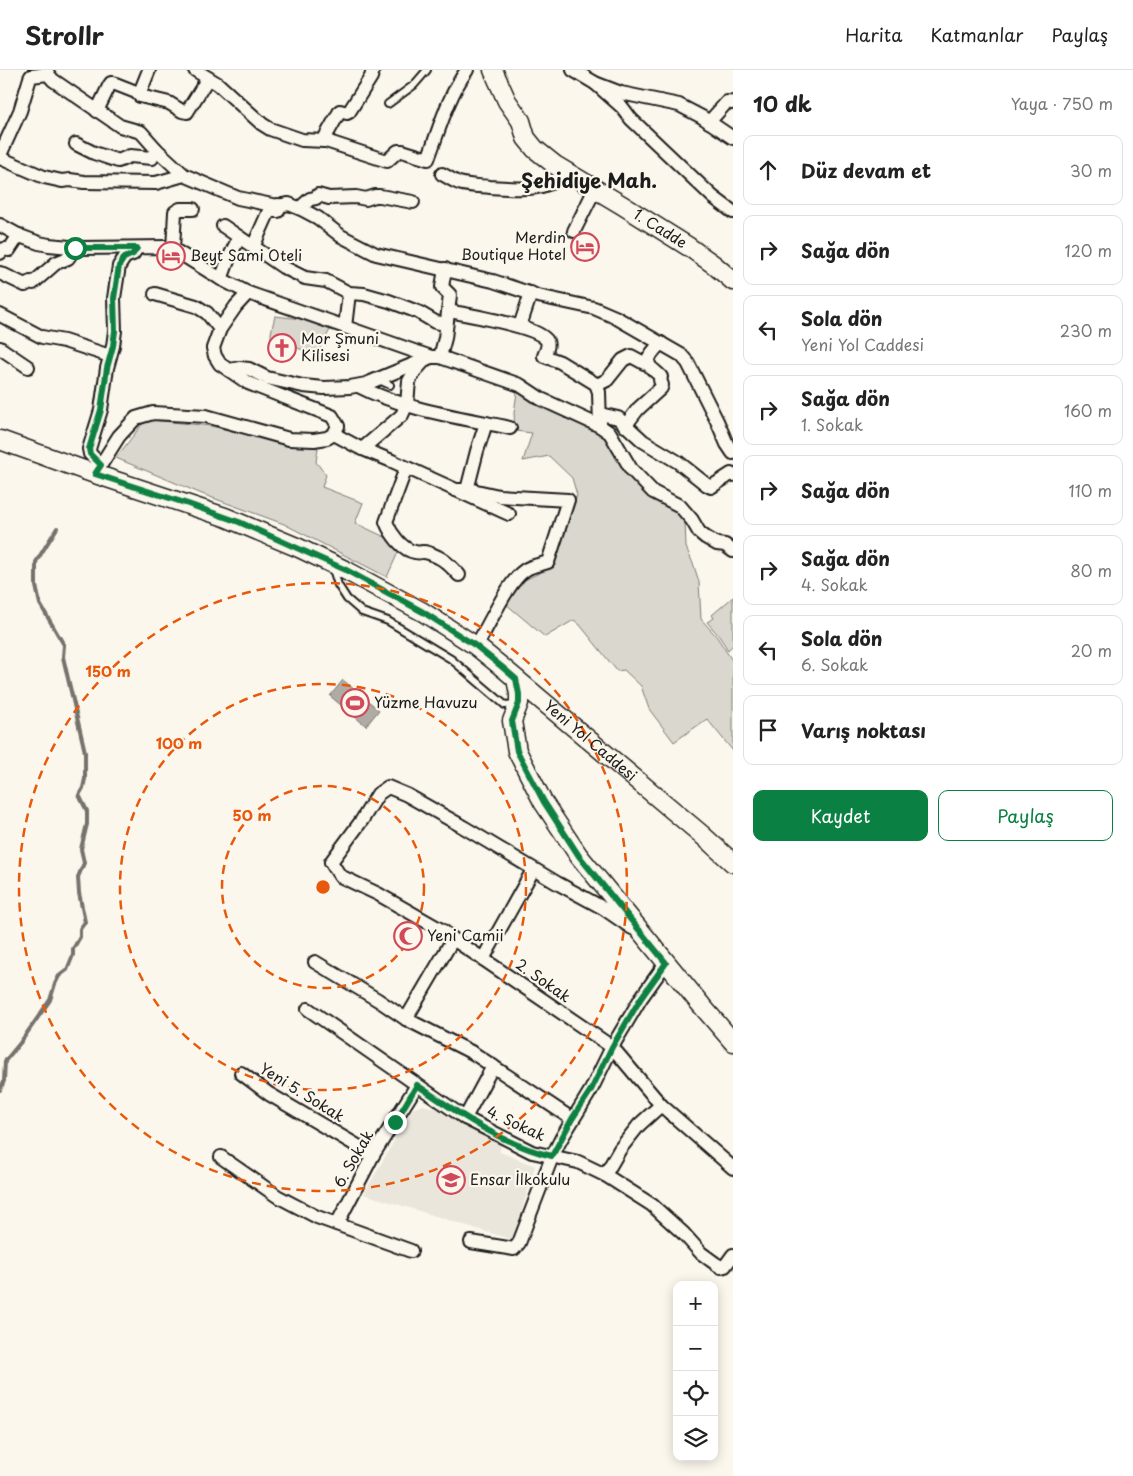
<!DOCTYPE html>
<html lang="tr">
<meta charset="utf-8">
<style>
body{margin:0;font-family:"Playpen Sans",sans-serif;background:#f6f6f6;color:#222}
.controls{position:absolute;right:15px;bottom:15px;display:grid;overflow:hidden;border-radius:10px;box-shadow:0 2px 12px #0003}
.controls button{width:45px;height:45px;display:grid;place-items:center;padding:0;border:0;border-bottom:1px solid #e0e0e0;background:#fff;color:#222;font:25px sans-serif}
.stop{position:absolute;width:15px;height:15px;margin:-11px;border:4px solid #0b8043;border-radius:50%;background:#fff}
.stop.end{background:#0b8043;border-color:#fff;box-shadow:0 1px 5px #0008}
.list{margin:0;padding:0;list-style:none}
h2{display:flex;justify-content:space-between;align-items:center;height:65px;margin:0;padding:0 20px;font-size:21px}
h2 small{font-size:16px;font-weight:400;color:#767676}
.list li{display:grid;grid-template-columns:32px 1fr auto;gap:15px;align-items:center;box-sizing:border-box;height:70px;margin:0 10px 10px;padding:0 10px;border:1px solid #e0e0e0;border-radius:10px}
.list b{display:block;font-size:19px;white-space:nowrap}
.list p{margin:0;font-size:16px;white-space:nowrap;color:#767676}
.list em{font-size:16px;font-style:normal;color:#767676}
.actions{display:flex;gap:10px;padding:15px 20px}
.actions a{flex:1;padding:11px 0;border:1px solid #0b8043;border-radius:10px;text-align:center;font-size:18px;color:#0b8043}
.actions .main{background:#0b8043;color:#fff}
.icon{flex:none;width:28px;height:28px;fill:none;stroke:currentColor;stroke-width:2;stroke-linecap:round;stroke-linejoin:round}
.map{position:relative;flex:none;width:733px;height:1406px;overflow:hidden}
header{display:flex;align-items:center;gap:30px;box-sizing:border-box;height:70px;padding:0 25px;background:#fff;border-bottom:1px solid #e0e0e0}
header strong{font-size:24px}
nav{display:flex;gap:28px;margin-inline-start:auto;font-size:18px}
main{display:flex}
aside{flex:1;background:#fff}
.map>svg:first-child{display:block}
.built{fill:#eae6dc}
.green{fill:#dad7ce;stroke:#7b7a75}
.water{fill:#afaca5;stroke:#74726e}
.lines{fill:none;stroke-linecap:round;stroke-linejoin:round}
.stream{stroke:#74726e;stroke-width:4}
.lane-casing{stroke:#1c1c1c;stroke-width:10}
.street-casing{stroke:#1c1c1c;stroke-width:16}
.secondary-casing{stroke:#1c1c1c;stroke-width:21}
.lane{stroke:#fbf7ec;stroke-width:6}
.street{stroke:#fbf7ec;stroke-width:12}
.secondary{stroke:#fbf7ec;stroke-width:18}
.route{stroke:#0b8043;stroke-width:6}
.ring{fill:none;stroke:#e8590c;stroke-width:2.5;stroke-dasharray:9 6}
.labels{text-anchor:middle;stroke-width:4.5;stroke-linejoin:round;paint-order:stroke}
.street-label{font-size:15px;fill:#1c1c1c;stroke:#fbf7ec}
.poi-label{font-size:15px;fill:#1c1c1c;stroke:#fbf7ec;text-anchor:start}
.district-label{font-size:20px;font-weight:bold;fill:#1c1c1c;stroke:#fbf7ec}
.centre{fill:#e8590c;stroke:#fbf7ec;stroke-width:2.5}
.ring-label{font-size:15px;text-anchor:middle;font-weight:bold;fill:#e8590c;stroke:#fbf7ec;stroke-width:4.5;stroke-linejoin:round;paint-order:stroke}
</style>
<header>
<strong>Strollr</strong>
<nav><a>Harita</a><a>Katmanlar</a><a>Paylaş</a></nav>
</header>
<main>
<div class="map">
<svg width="733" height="1406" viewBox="0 0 733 1406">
<rect width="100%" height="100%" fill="#fbf7ec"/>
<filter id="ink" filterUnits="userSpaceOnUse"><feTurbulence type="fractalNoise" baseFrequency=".02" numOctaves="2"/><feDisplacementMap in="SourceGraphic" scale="10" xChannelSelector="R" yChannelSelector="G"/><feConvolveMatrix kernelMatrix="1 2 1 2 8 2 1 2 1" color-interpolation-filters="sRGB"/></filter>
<g filter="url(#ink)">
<polygon class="built" points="423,1035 435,1038 501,1071 500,1082 535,1096 513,1170 364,1124 412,1039"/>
<g class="green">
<polygon points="275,246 302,249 331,258 316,285 271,268 271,263"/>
<polygon points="517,322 608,367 622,393 638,416 652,429 674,441 685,450 686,477 694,496 699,512 701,549 717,567 733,592 733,681 707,649 674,672 649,639 641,616 624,600 617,601 580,555 574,550 545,567 506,534 518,513 546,500 553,493 577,425 572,408 549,386 523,391 532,363 515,361 514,343"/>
<polygon points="152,350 211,356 284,373 318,378 316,392 326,405 322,417 363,433 355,453 385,467 400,478 387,507 284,454 202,424 116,388 143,353"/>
<polygon points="733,527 733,575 728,580 719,566 707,552 714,548 712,545"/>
</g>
<polygon class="water" points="343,610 379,640 366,656 330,626"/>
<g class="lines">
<polyline class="stream" points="0,1020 4,1011 5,991 20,973 50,930 55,914 59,906 67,900 73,885 73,879 80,867 80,859 85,852 79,823 78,807 84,793 81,779 87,754 87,741 79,725 83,718 85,709 85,682 63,587 64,575 40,534 36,516 36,492 57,458"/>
<defs>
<g id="lane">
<polyline points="388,34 414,15 427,0"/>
<polyline points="379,310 390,315"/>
<polyline points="334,502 338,515 347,529 362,542 388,551 451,589 505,635 517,634"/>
</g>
<g id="street">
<polyline points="47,0 48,4 53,10 120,56 141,62 157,80 184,105 238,128 277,136 289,134 303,140 318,148 341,166 376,184 493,211 538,226 594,238 615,247 681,285 688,293 717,351 727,374 733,383"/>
<path d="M195 0 218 14 262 54 270 59 302 70 326 71 387 91 398 81H402L428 89C439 60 448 26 467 0"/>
<polyline points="573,0 595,13 621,23 679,35 702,47 733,68"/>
<polyline points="595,13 622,37 631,49 713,127 733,142"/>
<polyline points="139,25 149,0"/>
<polyline points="97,41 109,16 111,13 113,13 136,22 140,26 169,33 182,41 187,42 208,8"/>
<polyline points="709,52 727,32 732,33 733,32"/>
<polyline points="323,71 340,41 347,43 349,42 371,7 373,0"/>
<polyline points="76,74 94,83 118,91 130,86 152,88 156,79"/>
<polyline points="0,85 20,41 30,8 31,6 48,4"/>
<polyline points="0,88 44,107 62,111 70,110 84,112 156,113 184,105"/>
<path d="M442 104C448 107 453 111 459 113 469 116 480 116 490 117 522 119 540 122 568 104"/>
<polyline points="300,138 310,129 316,128 318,125 329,128 356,127 366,129 375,126 380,126 413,132"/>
<polyline points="0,155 20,166 39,173 49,175 80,178 167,177 173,179 221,209 248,223 431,287 440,287 520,315 541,329 600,356 610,363 631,399 653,422 680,436 692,450 699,462 705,467 717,474 725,475 733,481"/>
<polyline points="223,156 283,197 305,208 326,211 349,223 364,224 389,231 418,242 435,252 446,254"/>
<polyline points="574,161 595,119"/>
<polyline points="253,177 269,141 278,141 278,135"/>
<polyline points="173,179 175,142 180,139 193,139"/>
<polyline points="0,183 4,179 9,180 19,165"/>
<polyline points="0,203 25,215 30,212 33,213 56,193 68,188 75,178"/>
<path d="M221 209C225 200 228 189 232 182 234 177 237 173 239 167"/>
<polyline points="155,224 196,236 207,243 220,259"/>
<path d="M449 241C467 245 539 256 547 271 549 276 546 281 544 286L560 292 596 314 599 322 600 356"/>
<polyline points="0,245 42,267 64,271 110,286"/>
<polyline points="520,256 531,223"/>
<polyline points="345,257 349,223"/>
<polyline points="0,278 28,297"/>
<polyline points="440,287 445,268 450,225 442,217 445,199"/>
<polyline points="229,300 240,298 249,299 267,308 303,316 324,318 350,317 366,314 431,287"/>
<polyline points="597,315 607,310 623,290 631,286 644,293 648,293"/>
<path d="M358 316C405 340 459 347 510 358"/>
<polyline points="600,344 618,348 643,371 678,392 707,415 711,417 731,404 733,405"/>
<path d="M625 356 638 339 661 318 662 315 660 310 661 307C658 303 651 299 649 295 646 287 656 278 661 273"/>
<polyline points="334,364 358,377 392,391 509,444"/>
<polyline points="362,379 402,345 407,334 409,311 415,301 423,292"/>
<polyline points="101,395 90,384 89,379 101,340 107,298 113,276 115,261 114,228 119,196 125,187 133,184 137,178"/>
<path d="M406 398 386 452C391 464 402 480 415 482 418 483 421 482 423 482 428 482 434 485 438 487 447 491 452 498 459 505"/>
<polyline points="95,404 119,366 136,348 153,343 206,346 289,369 314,370 327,368 334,364 338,356 332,346 248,313 220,294 215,286 213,278 220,259 236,236 248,223"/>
<path d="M455 420H472L499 426 568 430 548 492C540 495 532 495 525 500 507 512 489 556 476 576"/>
<polyline points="467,420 477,381 486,353"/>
<polyline points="632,858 603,838 557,813 460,755 407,725 388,717 378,724 362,750 331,792 340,806 378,824 443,861 453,869 483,889 612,977 661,1035 733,1098"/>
<polyline points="483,889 533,800"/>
<polyline points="315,892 378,930 406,949 473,983 572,1049"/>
<polyline points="308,939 465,1048 532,1082 578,1092 605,1105 652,1135 684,1164 701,1183 716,1194 721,1197 725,1196 733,1185"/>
<polyline points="406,949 453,869"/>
<polyline points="241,1003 269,1024 373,1085"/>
<polyline points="465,1048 493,996"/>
<polyline points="221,1087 277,1126 317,1147 411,1181"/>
<polyline points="605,1105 620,1079 639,1055 661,1035"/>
<polyline points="337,1154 373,1085 417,1015"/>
<polyline points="471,1172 514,1179 519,1173 552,1087 561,1069 591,1020 612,977 641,928 666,893"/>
</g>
<g id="secondary">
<path id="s1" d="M493 0 507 31 521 51 526 68 535 79 555 95 622 135 689 177 713 194 733 211"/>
<path id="s2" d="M0 370 95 404 225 447 299 478 345 500 423 542 476 576 502 597 701 764 733 793"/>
<polyline points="516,609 519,624 519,633 512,651 517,681 543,732 579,786 702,936 733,972"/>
</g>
</defs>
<use href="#lane" class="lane-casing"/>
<use href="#street" class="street-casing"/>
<use href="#secondary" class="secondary-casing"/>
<use href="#lane" class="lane"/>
<use href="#street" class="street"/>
<use href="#secondary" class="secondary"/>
</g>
</g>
<g class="lines" filter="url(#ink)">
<path class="route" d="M75 178H137L133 184 124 188 119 196 114 228 115 261 113 276 107 298 101 340 89 379 90 384 101 395 95 404 188 434 239 452 346 500 423 542 476 576 502 597 516 609 519 624V633L512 651 517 681 544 732 579 786 666 893 641 928 612 977 591 1020 572 1049 552 1086C503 1075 458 1043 417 1015L395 1052"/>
</g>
<g class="ring">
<circle cx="323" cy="817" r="101"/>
<circle cx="323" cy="817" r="203"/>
<circle cx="323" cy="817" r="304"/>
</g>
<defs>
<symbol id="hotel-ring" viewBox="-11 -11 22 22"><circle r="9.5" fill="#fbf7ec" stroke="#d1495b" stroke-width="1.5"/><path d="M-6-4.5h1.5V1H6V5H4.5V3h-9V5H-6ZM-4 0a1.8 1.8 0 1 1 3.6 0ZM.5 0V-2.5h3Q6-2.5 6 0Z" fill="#d1495b"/></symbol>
<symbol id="church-ring" viewBox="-11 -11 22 22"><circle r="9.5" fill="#fbf7ec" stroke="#d1495b" stroke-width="1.5"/><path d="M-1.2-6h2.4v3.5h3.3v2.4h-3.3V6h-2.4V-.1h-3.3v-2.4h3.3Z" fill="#d1495b"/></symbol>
<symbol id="stadium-ring" viewBox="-11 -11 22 22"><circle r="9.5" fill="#fbf7ec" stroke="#d1495b" stroke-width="1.5"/><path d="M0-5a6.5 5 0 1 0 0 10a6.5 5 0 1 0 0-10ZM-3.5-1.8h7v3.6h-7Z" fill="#d1495b"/></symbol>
<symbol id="mosque-ring" viewBox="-11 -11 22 22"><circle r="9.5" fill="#fbf7ec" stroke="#d1495b" stroke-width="1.5"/><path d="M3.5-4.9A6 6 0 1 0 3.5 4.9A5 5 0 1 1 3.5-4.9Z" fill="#d1495b"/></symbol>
<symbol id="school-ring" viewBox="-11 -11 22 22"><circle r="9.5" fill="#fbf7ec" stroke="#d1495b" stroke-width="1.5"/><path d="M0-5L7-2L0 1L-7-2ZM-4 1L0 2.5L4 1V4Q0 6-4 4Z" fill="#d1495b"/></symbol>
</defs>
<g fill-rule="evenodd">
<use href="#hotel-ring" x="569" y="161" width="32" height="32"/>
<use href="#hotel-ring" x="155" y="170" width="32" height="32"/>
<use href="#church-ring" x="266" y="262" width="32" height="32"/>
<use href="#stadium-ring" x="339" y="617" width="32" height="32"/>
<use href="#mosque-ring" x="392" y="850" width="32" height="32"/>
<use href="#school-ring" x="435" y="1094" width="32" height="32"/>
</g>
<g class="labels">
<g class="street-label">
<text dy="5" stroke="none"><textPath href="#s1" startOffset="239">1. Cadde</textPath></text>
<text dy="5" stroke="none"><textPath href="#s2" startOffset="669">Yeni Yol Caddesi</textPath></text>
<text transform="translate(543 911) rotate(35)" y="5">2. Sokak</text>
<text transform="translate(302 1023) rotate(32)" y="5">Yeni 5. Sokak</text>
<text transform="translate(516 1054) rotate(25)" y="5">4. Sokak</text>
<text transform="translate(354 1089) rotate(-60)" y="5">6. Sokak</text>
</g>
<g class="poi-label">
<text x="566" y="173" text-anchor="end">Merdin<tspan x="566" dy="17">Boutique Hotel</tspan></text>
<text x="190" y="191">Beyt Sami Oteli</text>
<text x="301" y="274">Mor Şmuni<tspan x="301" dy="17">Kilisesi</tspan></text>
<text x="374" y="638">Yüzme Havuzu</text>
<text x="427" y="871">Yeni Camii</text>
<text x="470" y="1115">Ensar İlkokulu</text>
</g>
<g class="district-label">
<text x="589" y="118">Şehidiye Mah.</text>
</g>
</g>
<circle cx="323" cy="817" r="8" class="centre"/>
<g class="ring-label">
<text x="108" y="607">150 m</text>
<text x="179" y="679">100 m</text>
<text x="252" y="751">50 m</text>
</g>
</svg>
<div class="controls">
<button>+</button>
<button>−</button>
<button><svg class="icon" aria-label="locate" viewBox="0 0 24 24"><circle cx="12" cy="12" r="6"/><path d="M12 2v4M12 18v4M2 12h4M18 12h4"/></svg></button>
<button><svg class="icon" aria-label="layers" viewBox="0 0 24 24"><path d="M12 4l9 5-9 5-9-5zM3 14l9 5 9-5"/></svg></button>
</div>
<div class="stop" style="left:75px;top:178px"></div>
<div class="stop end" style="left:395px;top:1052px"></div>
</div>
<aside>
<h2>10 dk<small>Yaya · 750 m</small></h2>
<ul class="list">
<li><svg class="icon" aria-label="ahead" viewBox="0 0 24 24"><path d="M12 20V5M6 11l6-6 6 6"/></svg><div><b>Düz devam et</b></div><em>30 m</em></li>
<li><svg class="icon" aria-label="right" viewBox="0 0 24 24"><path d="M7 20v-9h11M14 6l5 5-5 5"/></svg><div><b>Sağa dön</b></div><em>120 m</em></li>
<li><svg class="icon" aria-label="left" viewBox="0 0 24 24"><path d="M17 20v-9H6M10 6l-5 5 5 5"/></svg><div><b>Sola dön</b><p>Yeni Yol Caddesi</p></div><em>230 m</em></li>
<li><svg class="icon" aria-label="right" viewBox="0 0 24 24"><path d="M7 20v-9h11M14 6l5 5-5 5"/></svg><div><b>Sağa dön</b><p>1. Sokak</p></div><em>160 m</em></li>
<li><svg class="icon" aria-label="right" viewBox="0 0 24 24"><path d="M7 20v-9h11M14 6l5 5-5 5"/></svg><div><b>Sağa dön</b></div><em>110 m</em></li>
<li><svg class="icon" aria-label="right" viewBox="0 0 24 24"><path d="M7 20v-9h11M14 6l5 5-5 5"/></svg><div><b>Sağa dön</b><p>4. Sokak</p></div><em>80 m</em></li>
<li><svg class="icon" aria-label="left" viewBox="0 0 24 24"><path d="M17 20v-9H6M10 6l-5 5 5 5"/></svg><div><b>Sola dön</b><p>6. Sokak</p></div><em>20 m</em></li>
<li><svg class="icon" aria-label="arrive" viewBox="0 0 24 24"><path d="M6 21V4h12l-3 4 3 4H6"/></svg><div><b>Varış noktası</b></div></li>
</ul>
<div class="actions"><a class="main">Kaydet</a><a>Paylaş</a></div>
</aside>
</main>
